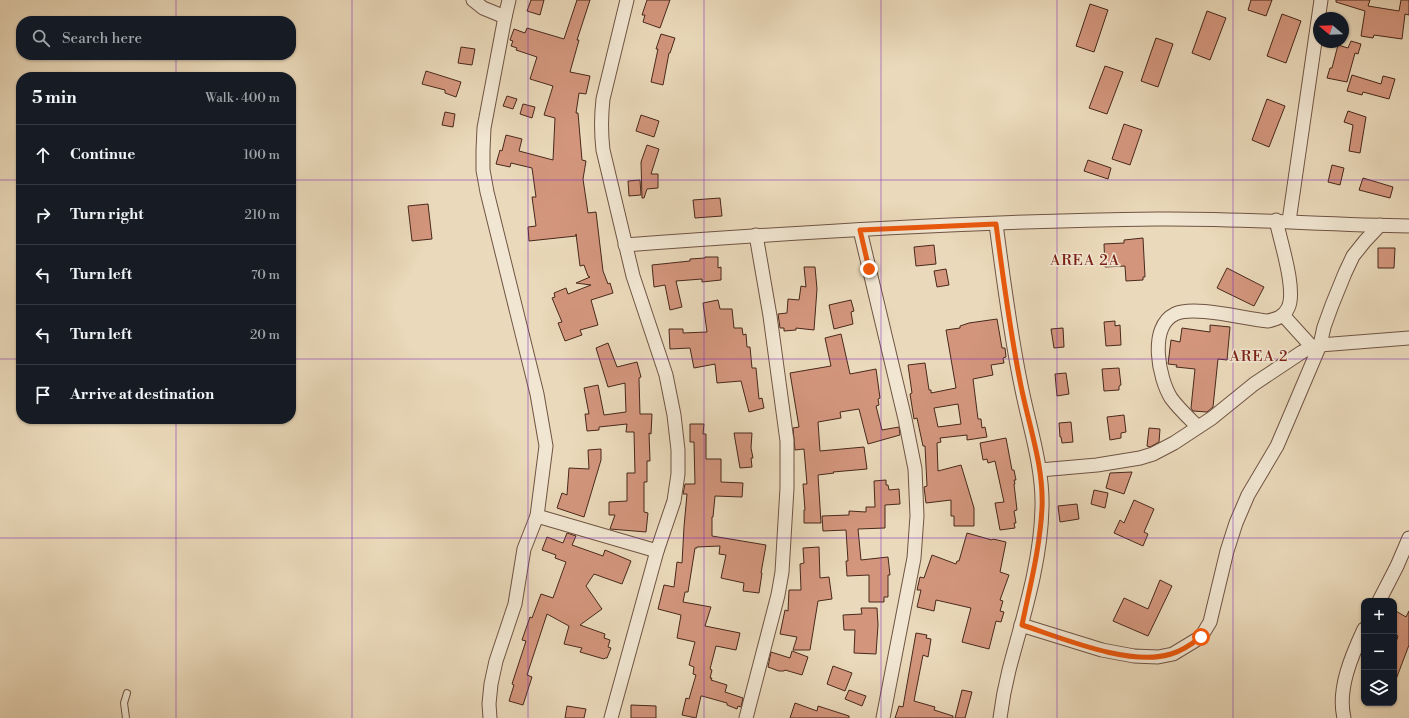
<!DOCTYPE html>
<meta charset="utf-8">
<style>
body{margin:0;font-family:"Libre Bodoni",serif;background:#20242c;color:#f1f3f6}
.controls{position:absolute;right:12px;bottom:12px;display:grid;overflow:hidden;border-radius:8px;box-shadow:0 1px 3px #0004}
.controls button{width:36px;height:36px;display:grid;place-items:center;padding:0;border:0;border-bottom:1px solid #363941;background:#171b24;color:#f1f3f6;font:20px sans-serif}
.compass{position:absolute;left:1313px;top:12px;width:36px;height:36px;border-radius:50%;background:#171b24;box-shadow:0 1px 3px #0004;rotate:289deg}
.stop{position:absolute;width:12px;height:12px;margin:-9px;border:3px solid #ea580c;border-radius:50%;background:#fff}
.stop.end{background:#ea580c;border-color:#fff;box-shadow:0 1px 4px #0008}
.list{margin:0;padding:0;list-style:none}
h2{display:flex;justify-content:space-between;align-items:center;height:52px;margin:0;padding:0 16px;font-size:17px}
h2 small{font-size:13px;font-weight:400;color:#9ea1a6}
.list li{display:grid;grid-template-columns:26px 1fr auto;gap:12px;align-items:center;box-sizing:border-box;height:60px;padding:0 16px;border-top:1px solid #363941}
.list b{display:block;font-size:15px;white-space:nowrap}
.list em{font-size:13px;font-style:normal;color:#9ea1a6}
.icon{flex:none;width:22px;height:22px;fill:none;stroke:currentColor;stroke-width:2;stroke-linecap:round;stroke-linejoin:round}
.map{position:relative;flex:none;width:1409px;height:718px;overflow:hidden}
.search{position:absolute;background:#171b24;box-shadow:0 1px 3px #0004;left:16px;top:16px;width:280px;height:44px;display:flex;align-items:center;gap:10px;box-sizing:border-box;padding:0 14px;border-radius:16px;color:#9ea1a6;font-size:15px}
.panel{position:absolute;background:#171b24;box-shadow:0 1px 3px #0004;left:16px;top:72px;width:280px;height:352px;border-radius:16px}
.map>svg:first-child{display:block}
.building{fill:#d3967d;stroke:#48281b;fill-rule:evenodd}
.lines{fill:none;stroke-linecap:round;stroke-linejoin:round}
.service-casing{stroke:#705443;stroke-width:8}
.minor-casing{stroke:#705443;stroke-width:15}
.service{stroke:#f1e6d2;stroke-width:6}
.minor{stroke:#f1e6d2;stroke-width:13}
.route{stroke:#ea580c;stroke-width:5}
.grid{fill:none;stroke:#7b2cbf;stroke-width:1;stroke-opacity:0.55}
.labels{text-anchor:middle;stroke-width:3;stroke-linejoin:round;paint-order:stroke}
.quarter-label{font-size:15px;letter-spacing:1px;fill:#7a1f14;stroke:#f1e6d2}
</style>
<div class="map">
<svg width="1409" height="718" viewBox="0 0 1409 718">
<rect width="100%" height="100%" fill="#ead9ba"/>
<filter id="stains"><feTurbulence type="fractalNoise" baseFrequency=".005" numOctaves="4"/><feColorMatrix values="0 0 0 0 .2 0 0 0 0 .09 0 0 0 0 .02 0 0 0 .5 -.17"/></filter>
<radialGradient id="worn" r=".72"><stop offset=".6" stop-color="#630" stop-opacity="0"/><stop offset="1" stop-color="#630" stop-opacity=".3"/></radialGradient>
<g class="building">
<polygon points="531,0 544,0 540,15 527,11"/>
<polygon points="577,0 590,0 577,40 579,40 570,72 590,76 586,94 579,93 576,113 578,113 582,160 586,161 583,179 588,213 596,212 603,271 608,284 610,283 613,293 591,300 598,325 580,330 582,335 565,341 558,323 562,322 552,298 555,297 554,293 566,288 568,294 591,285 576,283 590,277 588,276 584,265 580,266 576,234 576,236 529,241 528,227 536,226 532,197 536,197 532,168 511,163 510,167 496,164 500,150 502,151 506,135 522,139 519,151 553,160 555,118 544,115 553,86 530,79 537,57 516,50 517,48 511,46 513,41 510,40 514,29 525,33 527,28 564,39"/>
<polygon points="647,0 670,0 660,28 643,22 645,15 642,15"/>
<polygon points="1251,0 1272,0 1266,16 1248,10"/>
<polygon points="1336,0 1370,0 1368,6 1399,11 1401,0 1409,0 1409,15 1405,14 1402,39 1374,35 1373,38 1361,36 1365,11 1336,2"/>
<polygon points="1090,4 1108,10 1094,52 1076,46"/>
<polygon points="1207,11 1226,18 1210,60 1192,53"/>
<polygon points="1282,14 1301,21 1286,63 1267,56"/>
<polygon points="661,34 675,38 670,53 669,53 663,85 651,82 658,49 656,49"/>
<polygon points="1156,38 1173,44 1158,87 1141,81"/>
<polygon points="1351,41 1361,44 1358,54 1355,53 1347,82 1327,78 1330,68 1332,68 1338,45 1348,48"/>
<polygon points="461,47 475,49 472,65 458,63"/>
<polygon points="1105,66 1123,72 1107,114 1089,108"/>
<polygon points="426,71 461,82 456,97 445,93 445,90 422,84"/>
<polygon points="1352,75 1381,84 1383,76 1395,79 1389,99 1363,92 1362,95 1347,91"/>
<polygon points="507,96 517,99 513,109 503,106"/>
<polygon points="1267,99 1285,106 1269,147 1252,140"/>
<polygon points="523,104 535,107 532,118 520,114"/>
<polygon points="1348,111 1366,117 1360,153 1349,151 1353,125 1344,122"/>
<polygon points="445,112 455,114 453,127 442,125"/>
<polygon points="641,115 659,121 654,137 636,131"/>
<polygon points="1124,124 1142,130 1130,165 1112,159"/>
<polygon points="647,145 659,149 651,174 658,174 658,188 647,189 644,198 642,198 641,162"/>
<polygon points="1088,160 1111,168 1108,179 1084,171"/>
<polygon points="1332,165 1344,168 1340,185 1328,182"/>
<polygon points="1363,178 1393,187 1390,198 1359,190"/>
<polygon points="640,180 641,195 629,196 628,181"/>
<polygon points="720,198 722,216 695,218 693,200"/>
<polygon points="428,204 432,239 412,241 408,206"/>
<polygon points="1143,238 1145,277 1143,277 1143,280 1126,281 1125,266 1105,267 1104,244 1124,243 1124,240"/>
<polygon points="934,245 936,264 916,266 914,247"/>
<polygon points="1378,248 1395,248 1394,268 1378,268"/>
<polygon points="705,257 718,257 718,268 721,267 721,280 702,282 702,279 676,281 682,307 670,310 665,285 654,287 652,265 690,261 690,259 705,258"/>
<polygon points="804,267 815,267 817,289 814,330 796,328 796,330 784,331 784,328 780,328 778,314 787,313 788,299 799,300 801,286 806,287"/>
<polygon points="1227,268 1264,287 1254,306 1217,288"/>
<polygon points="946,269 949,285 937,287 934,271"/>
<polygon points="718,300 720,309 732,309 734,328 742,328 743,335 746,334 747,347 750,347 752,368 756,368 759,399 762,398 764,408 749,412 741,381 717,383 715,364 694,368 690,348 670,349 669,329 683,329 683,333 707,332 703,303"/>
<polygon points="851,300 854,311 851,312 853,324 834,329 829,305"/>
<path d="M997 319 1002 348H1005L1006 357 1003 358 1004 363 991 365 993 375 973 379 978 419H981L982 428 985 427 987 437 967 440V435L940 438 941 442 937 443 938 471 961 465 974 508V526H954V516H951V500L926 503 924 487 927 486 925 446H923L917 418 914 419 910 394 912 393 908 365 925 363 929 390H931V393L956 388 946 330 960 328V326L969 323ZM958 404 961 424 938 427 934 408Z"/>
<polygon points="1115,321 1115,326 1120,325 1121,345 1106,346 1104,322"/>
<polygon points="1210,325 1230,327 1227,360 1218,359 1213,407 1207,412 1193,411 1191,408 1195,369 1176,367 1177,365 1168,364 1171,340 1180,342 1182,328 1210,332"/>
<polygon points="1063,328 1064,347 1054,348 1051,329"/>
<polygon points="841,334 850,374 876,369 880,398 878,399 879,405 876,406 882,430 899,427 900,435 868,444 859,409 840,412 841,418 818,422 820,451 864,447 867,469 833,472 834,473 818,475 821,523 804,523 804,510 805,510 803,484 807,484 804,449 795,450 793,428 799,427 790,373 831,366 825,338"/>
<polygon points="608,343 617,367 637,362 641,377 639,378 640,414 652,414 651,434 649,433 650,461 647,461 647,482 644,482 644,512 648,513 646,532 610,529 615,515 609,515 609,502 627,501 627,473 635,473 634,432 626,432 627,424 599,427 599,430 587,431 585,414 589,414 584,388 598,385 604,415 626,412 625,383 608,387 596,348"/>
<polygon points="1119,368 1121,385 1119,386 1119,390 1104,391 1102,369"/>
<polygon points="1066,373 1069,394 1057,396 1055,374"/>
<polygon points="1124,415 1126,432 1121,433 1121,438 1110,440 1107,417"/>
<polygon points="1071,422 1073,442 1062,443 1061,437 1060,437 1059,423"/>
<polygon points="690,424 704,424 703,434 706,434 706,459 721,459 721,482 743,483 742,497 715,496 713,517 712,517 712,536 766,545 761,573 762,573 759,593 743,591 744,583 721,578 726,555 719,554 720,546 697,547 697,548 695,548 688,592 685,592 683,602 711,607 705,626 740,633 736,650 716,646 710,669 712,670 710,678 712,678 711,680 727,685 725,692 743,698 741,707 738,706 737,709 727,705 727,703 702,696 701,696 696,718 682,715 686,698 689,699 696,675 693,674 694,667 689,665 695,642 677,638 681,615 658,609 664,585 674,587 677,562 682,563 684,527 687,494 683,494 685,484 695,484 694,442 690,442"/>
<polygon points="1149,428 1160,429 1159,442 1150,447 1147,446"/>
<polygon points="734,433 752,433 751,448 753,458 751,458 752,467 740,468"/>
<polygon points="1006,438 1012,470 1014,470 1016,480 1014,480 1015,484 1014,484 1017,510 1014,511 1016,523 1014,523 1015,528 1000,530 995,503 1004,502 995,461 988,463 987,459 983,460 980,443"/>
<polygon points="601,449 601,460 584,517 557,508 562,493 567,495 569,468 589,469 588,450"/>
<polygon points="1132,472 1124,494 1106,488 1110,473"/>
<polygon points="886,480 886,485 888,485 889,490 899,489 900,504 885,505 885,528 858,529 861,560 888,557 890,575 888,575 888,597 884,597 884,602 869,602 869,575 847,576 846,561 848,561 846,530 823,531 822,516 849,515 849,511 866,512 866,507 875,507 874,481"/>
<polygon points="1094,490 1108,493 1105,508 1091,504"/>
<polygon points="1134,500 1154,509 1144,532 1148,534 1143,546 1114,533 1120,520 1124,523"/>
<polygon points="1077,504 1079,519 1060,522 1058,506"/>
<polygon points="567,533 576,536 572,545 603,556 605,550 631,561 622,584 594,574 586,586 602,609 580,625 605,634 604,638 610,640 608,647 611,648 607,658 605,658 604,659 580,652 582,648 564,644 569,626 547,614 527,675 532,677 523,705 509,701 514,685 512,684 526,641 522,640 530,617 532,618 541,594 553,598 566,562 555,558 556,555 542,550 547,537 563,543"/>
<polygon points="967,533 992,540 993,539 1006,542 1000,572 1009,575 1000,600 1003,601 1000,611 1004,612 1001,622 996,621 989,649 962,642 971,608 936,600 934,611 917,607 921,590 917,590 920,577 924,578 932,555 956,564 957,561 959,561"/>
<polygon points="819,547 820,578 829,577 832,599 818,601 810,650 793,650 797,637 780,634 785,610 788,611 789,590 801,590 800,564 804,563 803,548"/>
<polygon points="1160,580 1172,586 1148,636 1113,621 1124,598 1148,609"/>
<polygon points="861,608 877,608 878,625 876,654 854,653 855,630 844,630 843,615 862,614"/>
<polygon points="1394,610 1406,617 1409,611 1409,645 1395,682 1394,648 1398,636 1394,633"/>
<polygon points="916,633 927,635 926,638 931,639 928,657 923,655 914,701 935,707 934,710 953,716 953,718 895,718 899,706 903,707"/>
<polygon points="792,651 808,657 802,675 785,670 784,671 779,671 768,667 771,652 790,658"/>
<polygon points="833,666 852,673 845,691 827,684"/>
<polygon points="849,690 866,696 862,706 845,699"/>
<polygon points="962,690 972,692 965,718 955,718"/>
<polygon points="795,703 817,711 818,706 849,716 849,718 790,718"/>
<polygon points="631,705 656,706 656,718 631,718"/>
<polygon points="567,706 586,709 584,718 565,718"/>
</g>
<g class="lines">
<defs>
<polyline id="service" points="126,718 124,703 127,693"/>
<g id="minor">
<polyline points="473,0 483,8 505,17"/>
<polyline points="1289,221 1321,0"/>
<path d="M996 224C1003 277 1010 332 1021 385 1029 426 1043 466 1042 507 1041 563 1023 617 1009 670 1005 686 1002 702 1000 718"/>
<polyline points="860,230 905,419 915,469 917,516 914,558 883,718"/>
<path d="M625 245C802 232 979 221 1157 219 1241 218 1325 225 1409 226"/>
<polyline points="1283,315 1312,347"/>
<path d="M1198 427C1189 418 1179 409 1171 398 1159 379 1148 327 1175 314 1194 305 1245 319 1268 321 1276 319 1284 317 1288 308 1297 291 1280 240 1276 220"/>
<polyline points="1040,470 1097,465 1140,458 1153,454 1174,443 1212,418 1254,384 1302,352 1312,347 1320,345 1409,338"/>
<polyline points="537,516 657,551"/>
<polyline points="1379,601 1397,566 1409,538"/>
<polyline points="1021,625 1102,650 1134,656 1158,657 1173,654 1201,637 1210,622 1227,551 1236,523 1248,495 1277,446 1289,418 1320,345 1324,327 1332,305 1345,273 1353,256 1365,241 1380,225"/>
<polyline points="490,718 489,704 491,684 496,661 515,604 524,549 537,516 546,446 537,394 487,192 483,170 483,150 484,128 505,17 509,0"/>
<path d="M611 718 657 551 674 501 678 474V450L674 415 666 375 633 276 603 150C601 133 601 117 603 99L627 0"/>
<polyline points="746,718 778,595 782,572 787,488 787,441 770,316 756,235"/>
<path d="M1344 718C1337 689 1352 655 1364 629"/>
</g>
</defs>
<use href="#service" class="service-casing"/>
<use href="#minor" class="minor-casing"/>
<use href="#service" class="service"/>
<use href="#minor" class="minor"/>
</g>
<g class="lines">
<path class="route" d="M869 269 860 230 996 224C1003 278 1010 332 1021 386 1029 426 1044 467 1042 508 1040 548 1030 586 1022 625 1062 638 1130 667 1171 654 1182 651 1192 644 1201 637"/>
</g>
<path class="grid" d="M176 0V21M352 0V718M528 0V718M704 0V718M881 0V718M1057 0V718M1233 0V718M176 55V77M0 180H21M291 180H1409M0 359H21M291 359H1409M176 419V718M0 538H1409"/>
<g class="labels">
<g class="quarter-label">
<text x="1085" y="265">AREA 2A</text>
<text x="1259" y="361">AREA 2</text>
</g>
</g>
<rect width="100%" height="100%" filter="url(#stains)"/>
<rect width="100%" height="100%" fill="url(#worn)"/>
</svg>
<div class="controls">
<button>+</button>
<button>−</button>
<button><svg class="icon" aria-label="layers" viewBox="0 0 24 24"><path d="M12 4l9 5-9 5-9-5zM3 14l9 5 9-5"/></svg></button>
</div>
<svg class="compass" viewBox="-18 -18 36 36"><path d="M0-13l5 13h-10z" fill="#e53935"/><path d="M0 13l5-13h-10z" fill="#9ea1a6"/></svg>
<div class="stop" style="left:1201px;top:637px"></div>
<div class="stop end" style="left:869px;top:269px"></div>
<div class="search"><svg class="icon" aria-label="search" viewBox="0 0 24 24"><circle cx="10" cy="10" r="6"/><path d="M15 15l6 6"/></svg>Search here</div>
<section class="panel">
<h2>5 min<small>Walk · 400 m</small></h2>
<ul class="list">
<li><svg class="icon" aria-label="ahead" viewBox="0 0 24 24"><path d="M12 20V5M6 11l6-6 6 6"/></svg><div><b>Continue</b></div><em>100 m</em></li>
<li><svg class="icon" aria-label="right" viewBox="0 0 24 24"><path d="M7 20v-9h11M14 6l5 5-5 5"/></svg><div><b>Turn right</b></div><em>210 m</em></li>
<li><svg class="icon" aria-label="left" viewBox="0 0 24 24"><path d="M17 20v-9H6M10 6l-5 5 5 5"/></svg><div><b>Turn left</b></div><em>70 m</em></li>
<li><svg class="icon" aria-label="left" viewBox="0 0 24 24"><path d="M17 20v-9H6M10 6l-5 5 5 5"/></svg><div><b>Turn left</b></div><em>20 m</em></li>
<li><svg class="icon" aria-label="arrive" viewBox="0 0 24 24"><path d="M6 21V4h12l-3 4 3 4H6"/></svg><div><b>Arrive at destination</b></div></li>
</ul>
</section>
</div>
